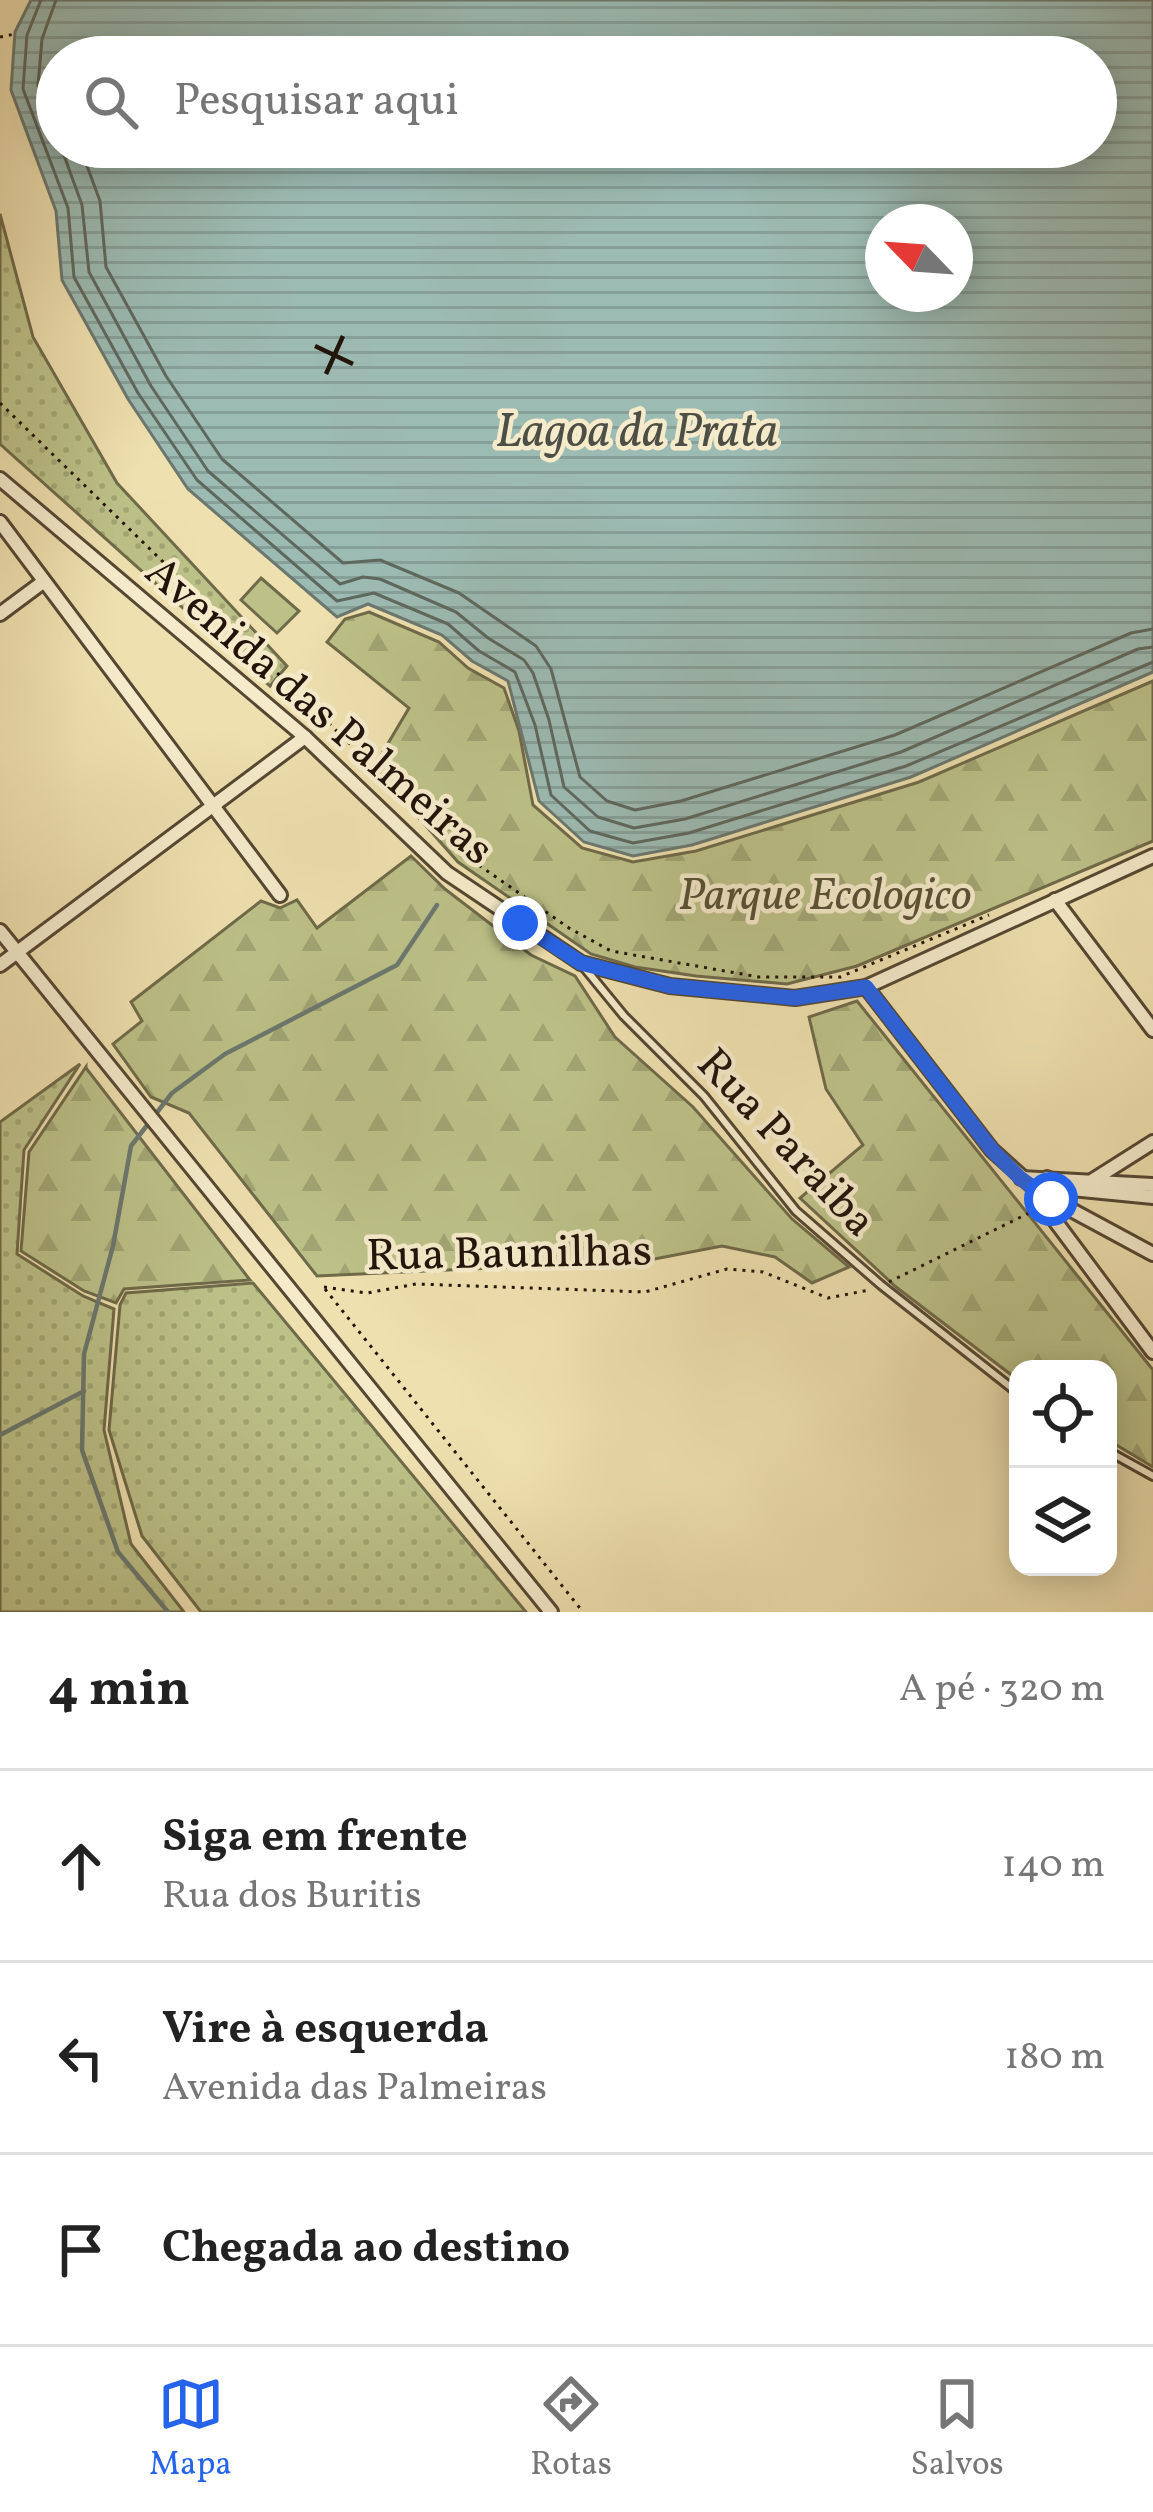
<!DOCTYPE html>
<html lang="pt">
<meta charset="utf-8">
<style>
body{margin:0;font-family:Vollkorn,serif;background:#f6f6f6;color:#222}
.controls{position:absolute;right:36px;bottom:36px;display:grid;overflow:hidden;border-radius:24px;box-shadow:0 6px 30px #0003}
.controls button{width:108px;height:108px;display:grid;place-items:center;padding:0;border:0;border-bottom:3px solid #e0e0e0;background:#fff;color:#222;font:60px sans-serif}
.compass{position:absolute;left:865px;top:204px;width:108px;height:108px;border-radius:50%;background:#fff;box-shadow:0 6px 30px #0003;rotate:295deg}
.stop{position:absolute;width:36px;height:36px;margin:-27px;border:9px solid #2563eb;border-radius:50%;background:#fff}
.stop.end{background:#2563eb;border-color:#fff;box-shadow:0 3px 12px #0008}
.list{margin:0;padding:0;list-style:none}
h2{display:flex;justify-content:space-between;align-items:center;height:156px;margin:0;padding:0 48px;font-size:51px}
h2 small{font-size:39px;font-weight:400;color:#767676}
.list li{display:grid;grid-template-columns:78px 1fr auto;gap:36px;align-items:center;box-sizing:border-box;height:192px;padding:0 48px;border-top:3px solid #e0e0e0}
.list b{display:block;font-size:45px;white-space:nowrap}
.list p{margin:0;font-size:39px;white-space:nowrap;color:#767676}
.list em{font-size:39px;font-style:normal;color:#767676}
.icon{flex:none;width:66px;height:66px;fill:none;stroke:currentColor;stroke-width:2;stroke-linecap:round;stroke-linejoin:round}
.map{position:relative;flex:none;width:1153px;height:1612px;overflow:hidden}
.search{position:absolute;background:#fff;box-shadow:0 6px 30px #0003;left:36px;right:36px;top:36px;height:132px;display:flex;align-items:center;gap:30px;box-sizing:border-box;padding:0 42px;border-radius:66px;color:#767676;font-size:45px}
.sheet{height:732px;background:#fff}
nav{display:flex;justify-content:space-around;align-items:center;box-sizing:border-box;height:168px;border-top:3px solid #e0e0e0;background:#fff;font-size:33px;color:#767676}
nav a{display:grid;justify-items:center;gap:6px}
nav .on{color:#2563eb}
.map>svg:first-child{display:block}
.grass{fill:url(#grass-dots);stroke:#6f6a49;stroke-width:3}
.forest{fill:url(#forest-firs);stroke:#6f6a49;stroke-width:3}
.pitch{fill:#bcc188;stroke:#6f6a49;stroke-width:3}
.water{fill:url(#water-rules);stroke:#6b786f;stroke-width:3;fill-rule:evenodd}
.lines{fill:none;stroke-linecap:round;stroke-linejoin:round}
.shore{stroke:#5f685e;stroke-width:3}
.stream{stroke:#6b786f;stroke-width:4.5}
.lane-casing{stroke:#554733;stroke-width:12}
.street-casing{stroke:#554733;stroke-width:18}
.path{stroke:#22140a;stroke-width:3;stroke-dasharray:3 6;stroke-linecap:butt}
.lane{stroke:#f5ebcb;stroke-width:6}
.street{stroke:#f5ebcb;stroke-width:12}
.route{stroke:#2563eb;stroke-width:15}
.ticks{fill:none;stroke:#22140a;stroke-width:4.5}
.labels{text-anchor:middle;stroke-width:9;stroke-linejoin:round;paint-order:stroke}
.street-label{font-size:45px;fill:#22140a;stroke:#f5ebcb}
.park-label{font-size:45px;font-style:italic;fill:#585136;stroke:#f5ebcb}
.water-label{font-size:48px;font-style:italic;fill:#4d4e45;stroke:#f5ebcb}
</style>
<div class="map">
<svg width="1153" height="1612" viewBox="0 0 1153 1612">
<defs>
<pattern id="grass-dots" width="8" height="8" patternUnits="userSpaceOnUse" patternTransform="scale(3)"><rect width="8" height="8" fill="#bcc188"/><path d="M2 2h.1M6 6h.1" fill="none" stroke="#a1a574" stroke-width="1.8" stroke-linecap="round"/></pattern>
<pattern id="forest-firs" width="22" height="20" patternUnits="userSpaceOnUse" patternTransform="scale(3)"><rect width="22" height="20" fill="#bcc188"/><path d="M5 1l3.5 6h-7zM16 11l3.5 6h-7z" fill="#a1a574"/></pattern>
<pattern id="water-rules" width="6" height="5" patternUnits="userSpaceOnUse" patternTransform="scale(3)"><rect width="6" height="5" fill="#9cbbb3"/><path d="M0 2.5h6" fill="none" stroke="#86a099"/></pattern>
</defs>
<rect width="100%" height="100%" fill="#efe0af"/>
<filter id="stains"><feTurbulence type="fractalNoise" baseFrequency=".00167" numOctaves="4"/><feColorMatrix values="0 0 0 0 .2 0 0 0 0 .09 0 0 0 0 .02 0 0 0 .5 -.17"/></filter>
<radialGradient id="worn" r=".72"><stop offset=".6" stop-color="#630" stop-opacity="0"/><stop offset="1" stop-color="#630" stop-opacity=".3"/></radialGradient>
<g class="grass">
<polygon points="0,214 33,337 117,483 287,666 270,686 0,444"/>
<polygon points="80,1064 24,1150 17,1254 83,1296 114,1309 104,1430 131,1544 184,1612 0,1612 0,1122"/>
<polygon points="253,1283 526,1612 201,1612 142,1536 109,1430 120,1305 126,1293"/>
</g>
<g class="forest">
<polygon points="369,612 439,642 468,668 504,688 519,731 533,805 582,848 633,862 696,851 919,782 1153,681 1153,841 857,966 787,984 696,976 635,967 591,954 458,862 374,767 409,708 327,642 345,619"/>
<polygon points="411,856 445,889 531,955 575,976 615,1037 693,1107 792,1219 849,1267 812,1283 775,1257 722,1246 644,1261 317,1276 189,1113 151,1097 113,1044 142,1021 131,1002 261,901 280,908 297,900 317,928"/>
<polygon points="857,1001 1153,1370 1153,1467 1108,1440 1108,1369 1018,1369 1018,1380 896,1287 800,1198 863,1145 826,1089 809,1017"/>
<polygon points="86,1067 86,1068 250,1280 124,1289 116,1303 84,1291 21,1251 29,1152"/>
</g>
<polygon class="pitch" points="261,578 299,611 277,633 241,600"/>
<path class="water" d="M31 0H1153V672L911 777 692 845 633 856 584 842 539 801 508 681 472 661 442 635 368 604 337 617 188 489 128 399 62 280 56 211 11 90 15 32ZM57 57H1096V147H57ZM883 222H955V294H883Z"/>
<g class="lines">
<g class="shore">
<polyline points="41,0 27,35 23,89 68,208 74,277 138,393 197,480 337,601 374,593 448,624 479,651 515,672 535,725 551,795 590,831 633,843 689,833 906,766 1153,662"/>
<polyline points="56,0 42,39 38,86 57,137"/>
<polyline points="61,147 82,205 89,272 151,386 208,471 340,584 363,577 380,579 456,612 488,638 524,660 533,673 549,720 564,787 598,817 634,828 685,819 901,752 1138,649 1153,647"/>
<polyline points="80,147 100,201 106,267 166,376 222,459 343,563 380,560 459,593 536,646 551,669 580,777 607,801 635,810 681,801 895,735 1131,633 1153,629"/>
</g>
<g class="stream">
<polyline points="0,1435 84,1391"/>
<polyline points="168,1612 118,1552 82,1450 84,1354 113,1246 131,1146 172,1093 225,1054 397,965 437,905"/>
</g>
<defs>
<g id="lane">
<polyline points="583,966 624,1016 704,1096 796,1211 881,1285 1018,1393"/>
<polyline points="1108,1451 1153,1476"/>
</g>
<g id="street">
<polyline points="0,479 305,737 447,873 581,963 670,986 795,998 866,987 1153,856"/>
<polyline points="0,522 280,895"/>
<polyline points="0,614 43,582"/>
<polyline points="1055,900 1153,1030"/>
<polyline points="0,931 551,1612"/>
<polyline points="0,965 305,737"/>
<polyline points="866,987 992,1150 1031,1185 1153,1197"/>
<polyline points="1021,1178 1153,1185"/>
<polyline points="1047,1178 1051,1199 1153,1254"/>
<polyline points="1093,1180 1153,1142"/>
<polyline points="1031,1183 1044,1206 1153,1352"/>
</g>
</defs>
<use href="#lane" class="lane-casing"/>
<use href="#street" class="street-casing"/>
<g class="path">
<polyline points="0,37 15,34"/>
<polyline points="0,403 463,854 569,928 611,951 759,977 840,977 989,915"/>
<polyline points="889,1282 1031,1212"/>
<polyline points="324,1287 367,1293 416,1284 645,1292 727,1269 763,1272 828,1298 869,1290"/>
<polyline points="325,1289 583,1612"/>
</g>
<use href="#lane" class="lane"/>
<use href="#street" class="street"/>
</g>
<g class="lines">
<polyline class="route" points="520,923 581,963 670,986 795,998 866,987 992,1150 1020,1178 1031,1186 1046,1187 1051,1199"/>
</g>
<path class="ticks" d="M315 346 353 364M326 374 343 336"/>
<g class="labels">
<g class="street-label">
<text transform="translate(321 709) rotate(41)" y="16">Avenida das Palmeiras</text>
<text transform="translate(788 1141) rotate(47)" y="16">Rua Paraiba</text>
<text transform="translate(509 1251) rotate(-1)" y="16">Rua Baunilhas</text>
</g>
<g class="park-label">
<text x="825" y="909">Parque Ecologico</text>
</g>
<g class="water-label">
<text x="637" y="446">Lagoa da Prata</text>
</g>
</g>
<rect width="100%" height="100%" filter="url(#stains)"/>
<rect width="100%" height="100%" fill="url(#worn)"/>
</svg>
<div class="controls">
<button><svg class="icon" aria-label="locate" viewBox="0 0 24 24"><circle cx="12" cy="12" r="6"/><path d="M12 2v4M12 18v4M2 12h4M18 12h4"/></svg></button>
<button><svg class="icon" aria-label="layers" viewBox="0 0 24 24"><path d="M12 4l9 5-9 5-9-5zM3 14l9 5 9-5"/></svg></button>
</div>
<svg class="compass" viewBox="-18 -18 36 36"><path d="M0-13l5 13h-10z" fill="#e53935"/><path d="M0 13l5-13h-10z" fill="#767676"/></svg>
<div class="stop" style="left:1051px;top:1199px"></div>
<div class="stop end" style="left:520px;top:923px"></div>
<div class="search"><svg class="icon" aria-label="search" viewBox="0 0 24 24"><circle cx="10" cy="10" r="6"/><path d="M15 15l6 6"/></svg>Pesquisar aqui</div>
</div>
<section class="sheet">
<h2>4 min<small>A pé · 320 m</small></h2>
<ul class="list">
<li><svg class="icon" aria-label="ahead" viewBox="0 0 24 24"><path d="M12 20V5M6 11l6-6 6 6"/></svg><div><b>Siga em frente</b><p>Rua dos Buritis</p></div><em>140 m</em></li>
<li><svg class="icon" aria-label="left" viewBox="0 0 24 24"><path d="M17 20v-9H6M10 6l-5 5 5 5"/></svg><div><b>Vire à esquerda</b><p>Avenida das Palmeiras</p></div><em>180 m</em></li>
<li><svg class="icon" aria-label="arrive" viewBox="0 0 24 24"><path d="M6 21V4h12l-3 4 3 4H6"/></svg><div><b>Chegada ao destino</b></div></li>
</ul>
</section>
<nav>
<a class="on"><svg class="icon" aria-label="map" viewBox="0 0 24 24"><path d="M3 6l6-2 6 2 6-2v14l-6 2-6-2-6 2zM9 4v14M15 6v14"/></svg>Mapa</a>
<a><svg class="icon" aria-label="directions" viewBox="0 0 24 24"><path d="M12 3l9 9-9 9-9-9zM9 14v-3h6M13 9l2 2-2 2"/></svg>Rotas</a>
<a><svg class="icon" aria-label="saved" viewBox="0 0 24 24"><path d="M7 4h10v16l-5-4-5 4z"/></svg>Salvos</a>
</nav>
